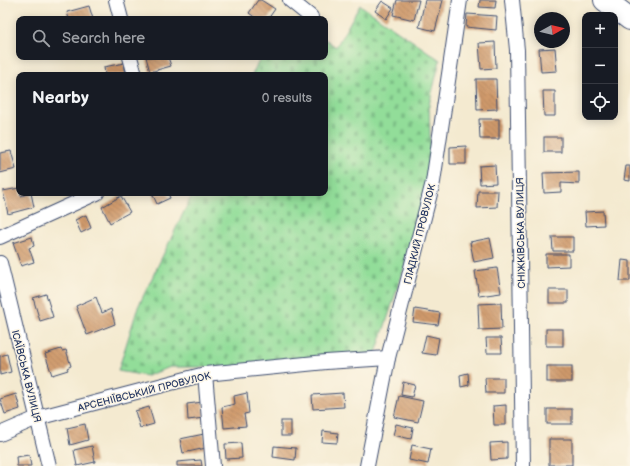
<!DOCTYPE html>
<meta charset="utf-8">
<style>
body{margin:0;font-family:"Balsamiq Sans",sans-serif;background:#242831;color:#f1f3f6}
.controls{position:absolute;right:12px;top:12px;display:grid;overflow:hidden;border-radius:8px;box-shadow:0 2px 10px #0003}
.controls button{width:36px;height:36px;display:grid;place-items:center;padding:0;border:0;border-bottom:1px solid #363941;background:#171b24;color:#f1f3f6;font:20px sans-serif}
.compass{position:absolute;left:534px;top:12px;width:36px;height:36px;border-radius:50%;background:#171b24;box-shadow:0 2px 10px #0003;rotate:82deg}
.list{margin:0;padding:0;list-style:none}
h2{display:flex;justify-content:space-between;align-items:center;height:52px;margin:0;padding:0 16px;font-size:17px}
h2 small{font-size:13px;font-weight:400;color:#9ea1a6}
.icon{flex:none;width:22px;height:22px;fill:none;stroke:currentColor;stroke-width:2;stroke-linecap:round;stroke-linejoin:round}
.map{position:relative;flex:none;width:630px;height:466px;overflow:hidden}
.search{position:absolute;background:#171b24;box-shadow:0 2px 10px #0003;left:16px;top:16px;width:312px;height:44px;display:flex;align-items:center;gap:10px;box-sizing:border-box;padding:0 14px;border-radius:8px;color:#9ea1a6;font-size:15px}
.panel{position:absolute;background:#171b24;box-shadow:0 2px 10px #0003;left:16px;top:72px;width:312px;height:124px;border-radius:8px}
.map>svg:first-child{display:block}
.cemetery{fill:url(#cemetery-stones);stroke:#56867c}
.building{fill:url(#building-back-hatch)}
.lines{fill:none;stroke-linecap:round;stroke-linejoin:round}
.street-casing{stroke:#3c4b6f;stroke-width:16}
.primary-casing{stroke:#3c4b6f;stroke-width:24}
.street{stroke:#fff;stroke-width:14}
.primary{stroke:#fff;stroke-width:22}
.labels{text-anchor:middle;stroke-width:3;stroke-linejoin:round;paint-order:stroke}
.street-label{font-size:10px;fill:#1b2f5e;stroke:#fcf5e5}
</style>
<div class="map">
<svg width="630" height="466" viewBox="0 0 630 466">
<defs>
<pattern id="cemetery-stones" width="16" height="16" patternUnits="userSpaceOnUse"><rect width="16" height="16" fill="#92dd99"/><path d="M2 7V4a2 2 0 0 1 4 0v3zM10 15v-3a2 2 0 0 1 4 0v3z" fill="#7dbe86"/></pattern>
<pattern id="building-back-hatch" width="6" height="6" patternUnits="userSpaceOnUse"><rect width="6" height="6" fill="#cf996b"/><path d="M-1 5l2 2M0 0l6 6M5-1l2 2" fill="none" stroke="#a77d5b"/></pattern>
</defs>
<rect width="100%" height="100%" fill="#fcf5e5"/>
<filter id="ink" filterUnits="userSpaceOnUse"><feTurbulence type="fractalNoise" baseFrequency=".025" numOctaves="2"/><feDisplacementMap in="SourceGraphic" scale="8" xChannelSelector="R" yChannelSelector="G"/><feConvolveMatrix kernelMatrix="1 2 1 2 8 2 1 2 1" color-interpolation-filters="sRGB"/></filter>
<filter id="wash" filterUnits="userSpaceOnUse"><feTurbulence type="fractalNoise" baseFrequency=".012" numOctaves="4" result="noise"/><feDisplacementMap in="SourceGraphic" scale="16" xChannelSelector="R" yChannelSelector="G"/><feGaussianBlur stdDeviation="0.9" result="paint"/><feColorMatrix in="noise" values="0 0 0 0 0 0 0 0 0 0 0 0 0 0 0 0 0 1.4 0 .05"/><feComposite in="paint" operator="in"/></filter>
<g filter="url(#wash)">
<rect width="100%" height="100%" fill="#f4ead0"/>
<polygon class="cemetery" points="360,5 440,60 429,105 431,167 415,235 376,353 255,367 170,367 147,376 118,371 138,307 193,193 325,193 325,75 252,75 261,57 325,57 325,39 336,47"/>
<g id="blocks">
<g class="building">
<polygon points="258,0 261,0 275,9 268,19 257,19 249,13"/>
<polygon points="397,0 419,0 414,20 393,15"/>
<polygon points="425,0 443,0 435,31 419,27"/>
<polygon points="480,0 496,0 495,8 479,7"/>
<polygon points="382,1 393,8 386,19 375,11"/>
<polygon points="89,6 93,19 69,19 67,12"/>
<polygon points="467,14 497,16 496,30 466,27"/>
<polygon points="495,42 496,68 481,69 479,43"/>
<polygon points="555,48 557,71 541,72 539,49"/>
<polygon points="146,57 168,57 171,66 150,72"/>
<polygon points="124,63 126,75 105,75 104,67"/>
<polygon points="476,79 496,79 497,109 477,110"/>
<polygon points="543,91 555,91 555,116 544,116"/>
<polygon points="479,119 499,119 499,139 480,139"/>
<rect x="544" y="137" width="17" height="15"/>
<polygon points="466,146 466,164 450,164 450,147"/>
<polygon points="11,151 16,169 0,173 0,153"/>
<polygon points="495,165 496,183 480,184 479,166"/>
<polygon points="626,166 630,166 630,181 624,180"/>
<polygon points="579,172 579,184 561,183 561,192 544,193 543,173"/>
<polygon points="19,188 21,196 31,193 34,207 8,214 3,191"/>
<polygon points="478,191 498,191 497,207 477,208"/>
<polygon points="152,193 168,193 170,198 157,204"/>
<polygon points="121,196 130,212 110,223 102,207"/>
<polygon points="603,211 604,225 586,226 585,212"/>
<polygon points="86,215 91,228 81,233 75,220"/>
<polygon points="32,237 34,246 29,248 34,262 21,266 13,243"/>
<polygon points="552,237 573,237 573,251 553,251"/>
<polygon points="490,238 494,258 474,262 470,242"/>
<polygon points="546,254 569,254 569,266 546,267"/>
<polygon points="622,260 630,261 630,281 620,281"/>
<polygon points="497,268 501,293 479,296 475,271"/>
<rect x="549" y="290" width="19" height="13"/>
<polygon points="46,294 53,317 40,321 33,298"/>
<polygon points="96,297 102,313 111,309 115,324 87,335 76,306"/>
<polygon points="501,303 502,329 479,330 478,304"/>
<polygon points="415,309 440,313 438,325 413,322"/>
<rect x="546" y="329" width="17" height="17"/>
<polygon points="426,335 439,338 436,355 422,353"/>
<polygon points="486,338 501,338 502,353 487,353"/>
<polygon points="61,349 62,351 66,350 71,366 67,368 68,370 52,375 45,354"/>
<polygon points="7,354 11,372 0,375 0,356"/>
<rect x="547" y="366" width="25" height="16"/>
<polygon points="468,373 469,385 461,387 460,375"/>
<polygon points="485,378 504,378 504,393 486,393"/>
<polygon points="403,382 415,385 412,397 401,395"/>
<polygon points="247,393 249,413 244,414 246,426 224,428 222,407 235,404 234,396"/>
<polygon points="343,393 344,407 313,409 312,395"/>
<polygon points="16,394 20,409 5,414 0,399"/>
<polygon points="399,396 423,401 418,422 394,417"/>
<polygon points="203,402 204,418 188,420 187,404"/>
<polygon points="506,405 506,425 494,425 493,406"/>
<polygon points="149,407 154,424 140,428 135,411"/>
<rect x="547" y="409" width="25" height="15"/>
<rect x="281" y="421" width="10" height="15"/>
<polygon points="85,424 88,440 70,445 67,428"/>
<polygon points="396,424 413,428 411,439 393,435"/>
<polygon points="323,431 338,433 337,443 322,442"/>
<polygon points="204,434 206,448 183,453 180,439"/>
<rect x="549" y="439" width="23" height="26"/>
<polygon points="507,442 507,459 491,460 490,443"/>
<polygon points="241,443 242,458 226,459 225,444"/>
<polygon points="412,445 431,449 428,464 409,460"/>
<polygon points="92,446 95,462 77,466 74,450"/>
<polygon points="274,446 296,448 295,460 273,457"/>
<polygon points="29,455 31,466 17,466 16,457"/>
<polygon points="201,460 202,466 177,466 177,462"/>
</g>
</g>
</g>
<g filter="url(#ink)">
<use href="#blocks" fill-opacity="0" stroke="#3c4b6f" stroke-width="1"/>
<g class="lines">
<defs>
<g id="street">
<polyline points="116,0 121,19"/>
<polyline points="290,0 311,17"/>
<polyline points="512,0 517,50 523,466"/>
<polyline points="130,57 135,75"/>
<polyline points="0,237 97,193"/>
<polyline points="0,263 49,466"/>
<polyline points="205,374 213,466"/>
<polyline points="0,434 37,418 205,374 326,362 388,358"/>
<polyline points="367,466 388,358 433,182 460,0"/>
</g>
<polyline id="primary" points="605,0 630,19"/>
</defs>
<use href="#street" class="street-casing"/>
<use href="#primary" class="primary-casing"/>
<use href="#street" class="street"/>
<use href="#primary" class="primary"/>
</g>
</g>
<g class="labels">
<g class="street-label">
<text transform="translate(520 233) rotate(-91)" y="4">СНІЖКІВСЬКА ВУЛИЦЯ</text>
<text transform="translate(419 234) rotate(-76)" y="4">ГЛАДКИЙ ПРОВУЛОК</text>
<text transform="translate(27 376) rotate(76)" y="4">ІСАЇВСЬКА ВУЛИЦЯ</text>
<text transform="translate(144 391) rotate(-14)" y="4">АРСЕНІЇВСЬКИЙ ПРОВУЛОК</text>
</g>
</g>
</svg>
<div class="controls">
<button>+</button>
<button>−</button>
<button><svg class="icon" aria-label="locate" viewBox="0 0 24 24"><circle cx="12" cy="12" r="6"/><path d="M12 2v4M12 18v4M2 12h4M18 12h4"/></svg></button>
</div>
<svg class="compass" viewBox="-18 -18 36 36"><path d="M0-13l5 13h-10z" fill="#e53935"/><path d="M0 13l5-13h-10z" fill="#9ea1a6"/></svg>
<div class="search"><svg class="icon" aria-label="search" viewBox="0 0 24 24"><circle cx="10" cy="10" r="6"/><path d="M15 15l6 6"/></svg>Search here</div>
<section class="panel">
<h2>Nearby<small>0 results</small></h2>
<ul class="list">
</ul>
</section>
</div>
